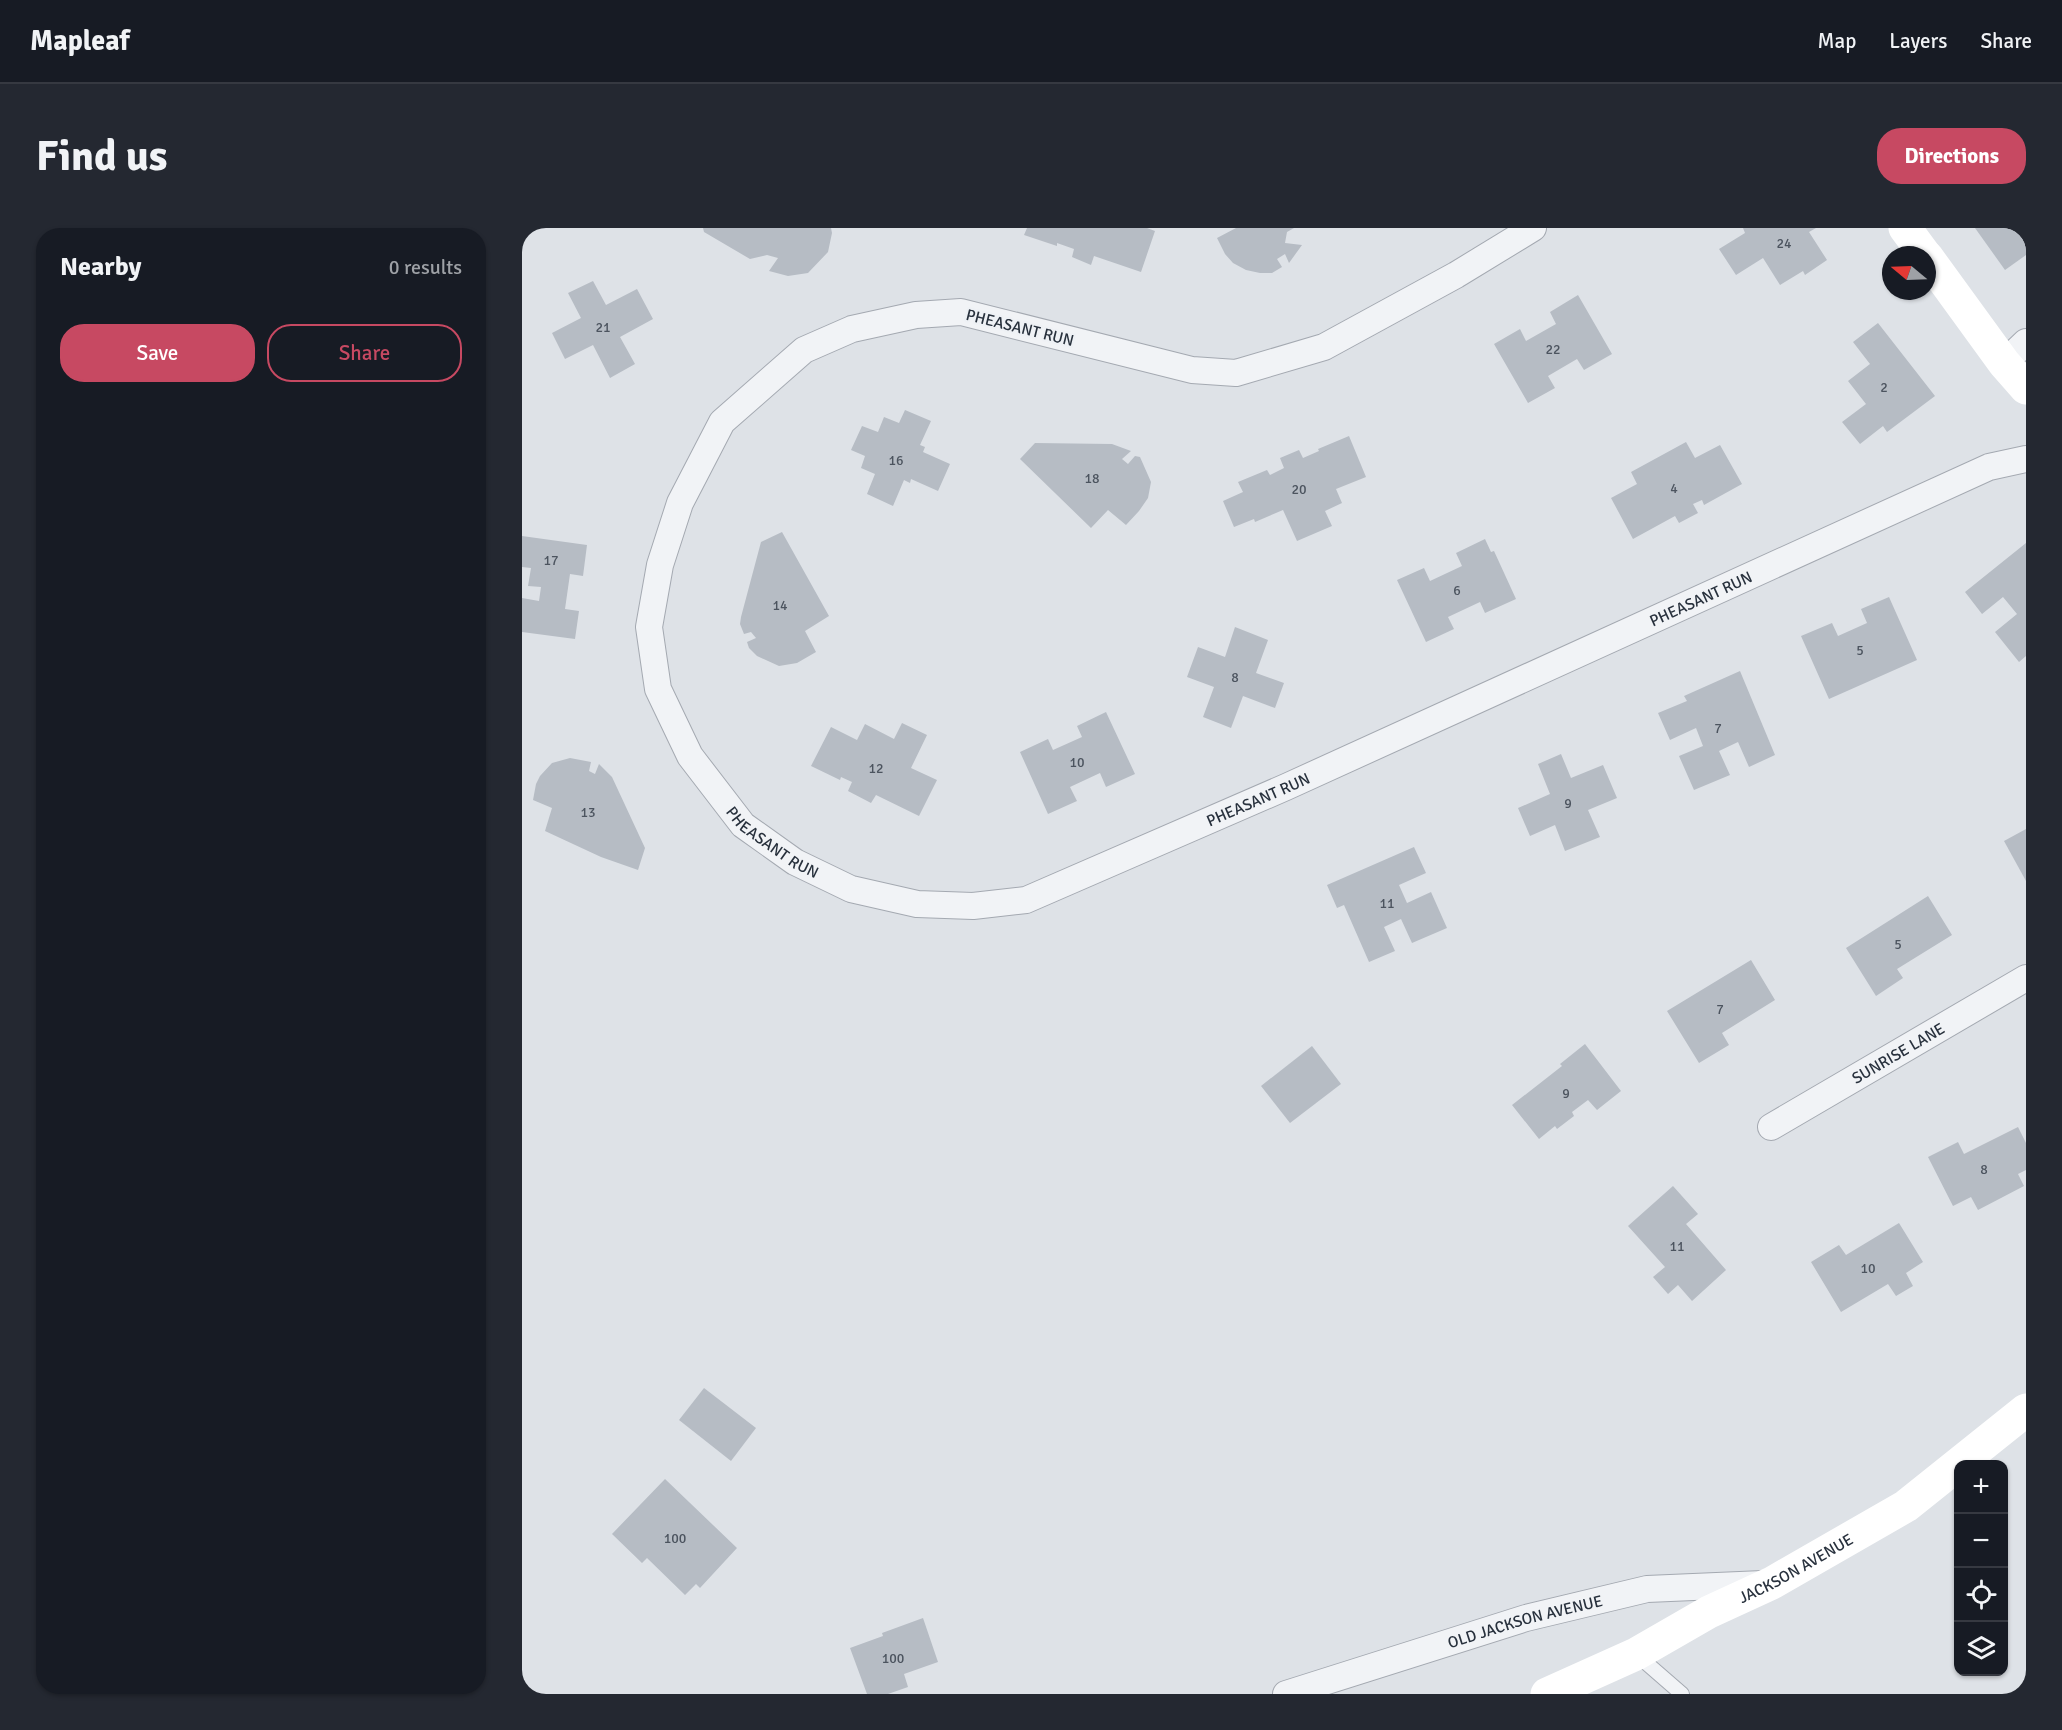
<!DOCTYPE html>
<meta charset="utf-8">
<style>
body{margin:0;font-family:Signika,sans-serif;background:#242831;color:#f1f3f6}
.controls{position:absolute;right:18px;bottom:18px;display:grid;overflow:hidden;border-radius:12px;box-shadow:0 2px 4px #0004}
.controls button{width:54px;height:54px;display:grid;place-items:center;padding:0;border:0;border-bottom:2px solid #363941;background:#171b24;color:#f1f3f6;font:30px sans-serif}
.compass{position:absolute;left:1360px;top:18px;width:54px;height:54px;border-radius:50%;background:#171b24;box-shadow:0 2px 4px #0004;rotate:289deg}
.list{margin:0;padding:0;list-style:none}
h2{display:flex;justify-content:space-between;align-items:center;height:78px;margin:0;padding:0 24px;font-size:26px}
h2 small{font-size:20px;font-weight:400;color:#9ea1a6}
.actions{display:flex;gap:12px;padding:18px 24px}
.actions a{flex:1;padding:14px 0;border:2px solid #c74962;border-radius:24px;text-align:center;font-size:21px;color:#c74962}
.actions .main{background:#c74962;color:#fff}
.icon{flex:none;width:33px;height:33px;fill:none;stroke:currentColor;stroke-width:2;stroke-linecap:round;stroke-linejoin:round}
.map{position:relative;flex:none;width:1504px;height:1466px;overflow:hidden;border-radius:24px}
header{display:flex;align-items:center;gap:36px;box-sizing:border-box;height:84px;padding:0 30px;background:#171b24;border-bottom:2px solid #363941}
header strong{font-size:28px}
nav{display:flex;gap:33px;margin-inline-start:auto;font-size:21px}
.intro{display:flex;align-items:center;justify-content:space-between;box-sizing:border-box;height:144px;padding:0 36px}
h1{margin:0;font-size:42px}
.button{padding:15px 27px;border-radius:24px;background:#c74962;color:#fff;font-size:21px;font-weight:700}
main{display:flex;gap:36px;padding:0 36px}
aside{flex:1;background:#171b24;border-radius:24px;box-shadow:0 2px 4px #0004}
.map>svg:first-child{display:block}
.building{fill:#b6bcc4}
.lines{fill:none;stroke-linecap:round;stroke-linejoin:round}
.lane-casing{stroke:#a4a9b1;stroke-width:16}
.street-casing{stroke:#a4a9b1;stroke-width:28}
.lane{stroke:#f1f3f6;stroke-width:14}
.street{stroke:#f1f3f6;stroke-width:26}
.secondary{stroke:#fff;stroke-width:33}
.labels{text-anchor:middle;stroke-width:4.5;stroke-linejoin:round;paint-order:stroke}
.number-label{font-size:14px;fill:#4c545f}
.street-label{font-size:16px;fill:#28313d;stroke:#eef1f5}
</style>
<header>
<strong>Mapleaf</strong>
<nav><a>Map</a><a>Layers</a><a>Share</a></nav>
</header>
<div class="intro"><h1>Find us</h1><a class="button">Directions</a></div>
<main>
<aside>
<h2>Nearby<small>0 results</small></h2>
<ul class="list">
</ul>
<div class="actions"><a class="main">Save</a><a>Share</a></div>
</aside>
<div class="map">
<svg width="1504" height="1466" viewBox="0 0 1504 1466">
<rect width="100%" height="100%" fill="#dee2e7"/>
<g class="building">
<polygon points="181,0 309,0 310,5 306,24 286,45 266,48 247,43 256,30 245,27 228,31 182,4"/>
<polygon points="505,0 625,0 633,3 619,44 572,28 569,37 550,29 552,21 535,15 535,18 502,7"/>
<polygon points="714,0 772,0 765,4 763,15 780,17 767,35 763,26 755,31 760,39 750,45 738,45 724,42 711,35 703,26 695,10"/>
<polygon points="1221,0 1294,0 1287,4 1305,32 1283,47 1281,43 1258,57 1241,30 1214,47 1197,21 1223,5"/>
<polygon points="1453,0 1504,0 1504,27 1483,42"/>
<polygon points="71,53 84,77 115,61 131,91 98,109 113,136 88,150 71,117 43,131 30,105 59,90 46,65"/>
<polygon points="1056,67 1090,126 1062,142 1055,131 1026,148 1033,160 1006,175 972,116 998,101 1004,113 1034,96 1028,84"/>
<polygon points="1356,95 1413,168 1365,204 1361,198 1338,216 1320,194 1344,176 1326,153 1348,136 1331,114"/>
<polygon points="383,182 409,193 398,217 403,219 401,224 428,236 416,263 389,251 388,255 382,252 371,278 345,266 353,246 339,240 343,228 329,222 340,198 356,204 362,189 377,195"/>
<polygon points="827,208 844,249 814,261 820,275 803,283 810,298 775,313 761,282 733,294 732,291 712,299 701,273 721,264 716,254 745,242 748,247 762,240 758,230 777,222 781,230 797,223 796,221"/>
<polygon points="1164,214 1173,230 1198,217 1220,256 1182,277 1180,272 1171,276 1176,285 1157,295 1153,288 1111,311 1089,270 1115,256 1109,244"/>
<polygon points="513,215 590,216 609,223 600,231 606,236 613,228 618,229 629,254 626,270 617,283 604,297 586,282 569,300 498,231"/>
<polygon points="260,304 307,388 283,403 294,424 275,435 257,438 235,428 227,420 225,414 234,410 229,404 222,406 218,396 219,389 239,314"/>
<polygon points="0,308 65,317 61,348 48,346 43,381 57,383 53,411 0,404 0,370 17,373 19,359 6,358 9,340 0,339"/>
<polygon points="963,311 969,324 972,323 994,371 963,385 958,374 926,389 932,401 904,414 875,352 902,340 908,353 940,338 934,325"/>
<polygon points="1504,315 1504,428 1497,434 1473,404 1495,386 1481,369 1460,386 1443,364"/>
<polygon points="1367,369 1395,432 1307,471 1279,408 1310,395 1316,408 1345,395 1339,381"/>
<polygon points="713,399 746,412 734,445 762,455 753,480 721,468 709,500 681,489 692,459 665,449 676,419 703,429"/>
<polygon points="1218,443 1253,527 1227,539 1216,514 1197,523 1208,547 1172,562 1157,528 1181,518 1174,500 1148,512 1136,485 1165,473 1162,468"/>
<polygon points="584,484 613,546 584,559 578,545 548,559 555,573 526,586 498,524 526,511 531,522 560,509 555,498"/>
<polygon points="380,495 405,507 389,540 415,552 397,588 354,567 349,575 326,563 330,554 319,549 318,552 289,538 309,499 335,512 343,496 372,511"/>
<polygon points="1039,526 1049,550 1081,537 1095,570 1066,582 1078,609 1043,623 1033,597 1008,608 996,580 1028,566 1016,536"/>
<polygon points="48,530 69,534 67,543 73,546 77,536 90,549 123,620 116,642 79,629 23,603 30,580 11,572 14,556 18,548 30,535"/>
<polygon points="1504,601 1504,653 1482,613"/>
<polygon points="892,619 904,645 877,657 885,675 909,664 925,700 890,715 879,691 862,699 873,723 847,734 822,677 815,680 805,657"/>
<polygon points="1406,668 1430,707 1375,741 1381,750 1354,768 1324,720"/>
<polygon points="1229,732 1253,772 1200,805 1207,817 1177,835 1145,783"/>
<polygon points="1063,816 1099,863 1075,882 1066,872 1050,884 1052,888 1035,901 1033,898 1017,911 990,877 1040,838 1038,836"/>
<polygon points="790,818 819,856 768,895 739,858"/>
<polygon points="1496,899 1504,915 1504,942 1496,946 1502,958 1456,982 1449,969 1431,978 1406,929 1436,914 1442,926"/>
<polygon points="1151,958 1176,986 1164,996 1204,1042 1170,1073 1156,1057 1146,1066 1131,1049 1143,1039 1106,998"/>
<polygon points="1377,995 1401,1034 1384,1045 1391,1058 1374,1068 1366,1056 1319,1084 1289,1034 1317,1017 1324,1027"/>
<polygon points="182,1160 234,1200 209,1233 157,1192"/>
<polygon points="143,1251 215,1320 178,1360 174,1356 163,1367 125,1330 120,1335 90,1306"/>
<polygon points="401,1390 416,1434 382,1446 386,1459 366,1466 345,1466 328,1420 361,1408 360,1405"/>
</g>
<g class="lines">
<defs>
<polyline id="lane" points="1114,1426 1160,1466"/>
<g id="street">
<path id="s1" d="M1011 0 934 47 802 119 714 145 670 142 439 84 394 87 330 101 282 122 200 194 158 275 138 337 127 399 136 461 168 528 221 597 273 634 329 661 395 676 451 678 504 672 764 559 1467 239 1504 231"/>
<polyline points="1482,135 1504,114"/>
<path id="s2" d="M1249 899 1504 750"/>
<path id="s3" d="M764 1466 1004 1390 1125 1361 1241 1356"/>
</g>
</defs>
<use href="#lane" class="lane-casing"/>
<use href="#street" class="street-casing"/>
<use href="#lane" class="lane"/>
<use href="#street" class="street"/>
<g class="secondary">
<polyline points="1383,0 1403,27"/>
<polyline points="1405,29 1482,135 1504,160"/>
<path id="s4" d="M1025 1466 1114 1426 1187 1384 1250 1355 1384 1278 1504 1182"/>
</g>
</g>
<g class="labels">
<g class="number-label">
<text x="1262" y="20">24</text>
<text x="81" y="104">21</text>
<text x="1031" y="126">22</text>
<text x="1362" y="164">2</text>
<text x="374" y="237">16</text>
<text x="570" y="255">18</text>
<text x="1152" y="265">4</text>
<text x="777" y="266">20</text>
<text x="29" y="337">17</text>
<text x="935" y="367">6</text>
<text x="258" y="382">14</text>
<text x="1338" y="427">5</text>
<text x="713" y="454">8</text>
<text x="1196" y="505">7</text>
<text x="555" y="539">10</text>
<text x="354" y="545">12</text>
<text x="1046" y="580">9</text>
<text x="66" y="589">13</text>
<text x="865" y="680">11</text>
<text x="1376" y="721">5</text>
<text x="1198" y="786">7</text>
<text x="1044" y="870">9</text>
<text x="1462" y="946">8</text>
<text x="1155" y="1023">11</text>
<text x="1346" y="1045">10</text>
<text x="153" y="1315">100</text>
<text x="371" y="1435">100</text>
</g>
<g class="street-label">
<text transform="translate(498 99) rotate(14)" y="6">PHEASANT RUN</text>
<text dy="6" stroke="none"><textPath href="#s1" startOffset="2372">PHEASANT RUN</textPath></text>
<text dy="6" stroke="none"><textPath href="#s1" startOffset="1886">PHEASANT RUN</textPath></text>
<text dy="6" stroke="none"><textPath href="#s1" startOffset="1364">PHEASANT RUN</textPath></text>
<text dy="6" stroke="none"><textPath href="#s2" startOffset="147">SUNRISE LANE</textPath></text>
<text dy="6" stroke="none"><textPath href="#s4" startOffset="279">JACKSON AVENUE</textPath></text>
<text dy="6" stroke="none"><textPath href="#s3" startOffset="250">OLD JACKSON AVENUE</textPath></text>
</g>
</g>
</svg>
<div class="controls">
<button>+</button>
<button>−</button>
<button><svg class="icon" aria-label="locate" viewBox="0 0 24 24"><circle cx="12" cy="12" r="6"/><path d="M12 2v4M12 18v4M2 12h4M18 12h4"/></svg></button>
<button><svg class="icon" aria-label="layers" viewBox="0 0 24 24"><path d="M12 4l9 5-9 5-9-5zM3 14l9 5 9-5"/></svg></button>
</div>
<svg class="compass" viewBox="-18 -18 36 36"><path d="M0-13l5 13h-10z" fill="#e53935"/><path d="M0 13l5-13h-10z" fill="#9ea1a6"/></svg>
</div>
</main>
